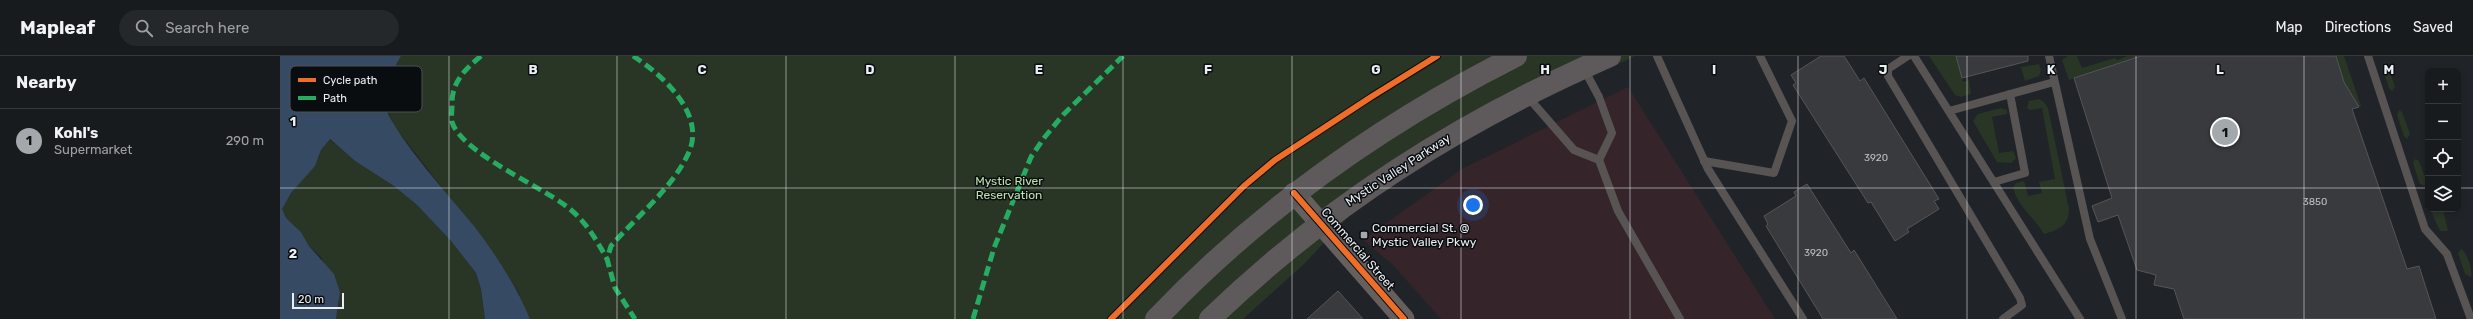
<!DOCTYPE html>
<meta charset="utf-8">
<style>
body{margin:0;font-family:Rubik,sans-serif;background:#25282b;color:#f1f3f6}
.controls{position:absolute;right:12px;top:12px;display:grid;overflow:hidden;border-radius:8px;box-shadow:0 2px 6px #0003}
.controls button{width:36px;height:36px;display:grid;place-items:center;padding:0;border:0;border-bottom:1px solid #36393c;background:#181b1e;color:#f1f3f6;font:20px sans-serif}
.scale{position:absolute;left:12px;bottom:10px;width:52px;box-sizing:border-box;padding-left:4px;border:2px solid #eaeff3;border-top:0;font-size:11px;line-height:14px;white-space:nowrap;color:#eaeff3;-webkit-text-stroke:3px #0a0d10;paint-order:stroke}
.you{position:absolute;left:1193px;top:149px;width:14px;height:14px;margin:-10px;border:3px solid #fff;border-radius:50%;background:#1a73e8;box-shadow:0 0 0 6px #1a73e833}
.badge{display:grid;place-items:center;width:26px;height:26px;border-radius:50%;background:#a3a8ac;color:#111;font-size:13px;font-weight:700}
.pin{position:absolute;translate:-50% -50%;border:2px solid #fff;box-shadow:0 1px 4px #0006}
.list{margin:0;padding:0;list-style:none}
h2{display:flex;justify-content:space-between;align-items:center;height:52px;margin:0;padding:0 16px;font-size:17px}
h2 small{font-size:13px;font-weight:400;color:#9fa1a4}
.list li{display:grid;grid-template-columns:26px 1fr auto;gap:12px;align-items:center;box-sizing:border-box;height:64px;padding:0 16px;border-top:1px solid #36393c}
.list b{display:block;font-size:15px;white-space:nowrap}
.list p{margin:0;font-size:13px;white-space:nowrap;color:#9fa1a4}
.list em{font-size:13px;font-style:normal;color:#9fa1a4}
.icon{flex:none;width:22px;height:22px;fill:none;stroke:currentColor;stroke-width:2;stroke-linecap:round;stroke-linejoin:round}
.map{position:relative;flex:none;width:2193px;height:263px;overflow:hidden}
header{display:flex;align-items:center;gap:24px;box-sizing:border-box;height:56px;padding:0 20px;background:#181b1e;border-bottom:1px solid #36393c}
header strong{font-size:19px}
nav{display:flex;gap:22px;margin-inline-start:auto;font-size:14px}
.search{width:280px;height:36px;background:#25282b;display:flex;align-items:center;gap:10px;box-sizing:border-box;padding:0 14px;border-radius:22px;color:#9fa1a4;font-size:15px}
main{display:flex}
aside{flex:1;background:#181b1e}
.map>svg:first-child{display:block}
.industrial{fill:#35252a}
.green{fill:#293525}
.water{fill:#364a63}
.building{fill:#383a3d;stroke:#555558}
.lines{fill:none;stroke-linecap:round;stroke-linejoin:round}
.lane{stroke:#585454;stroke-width:8}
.secondary{stroke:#655f5e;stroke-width:21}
.highway{stroke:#5e5a5b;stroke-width:22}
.quiet{stroke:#26ab63;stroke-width:5;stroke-dasharray:10 5;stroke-linecap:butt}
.cycleway-casing{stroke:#0a0d10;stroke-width:8}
.cycleway{stroke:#ee6e29;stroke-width:6}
.grid{fill:none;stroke:#eaeff3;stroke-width:1;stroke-opacity:0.55}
.poi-dot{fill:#a3a8ac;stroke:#0a0d10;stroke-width:1.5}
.labels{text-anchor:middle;stroke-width:3;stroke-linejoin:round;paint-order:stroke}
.number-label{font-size:10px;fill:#bec2c6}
.street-label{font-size:12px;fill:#eaeff3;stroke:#0a0d10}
.park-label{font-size:12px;fill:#bee3ad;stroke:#0a0d10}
.poi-label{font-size:12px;fill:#eaeff3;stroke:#0a0d10;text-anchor:start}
.key{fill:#0a0d10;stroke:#4d5154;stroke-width:1}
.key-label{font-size:11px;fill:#eaeff3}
.grid-label{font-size:13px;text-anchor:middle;font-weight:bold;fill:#eaeff3;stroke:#0a0d10;stroke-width:3;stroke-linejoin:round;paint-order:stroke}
</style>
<header>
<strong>Mapleaf</strong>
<div class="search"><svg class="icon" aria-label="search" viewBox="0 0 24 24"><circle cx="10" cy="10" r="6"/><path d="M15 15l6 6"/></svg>Search here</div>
<nav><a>Map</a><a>Directions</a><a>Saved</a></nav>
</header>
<main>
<aside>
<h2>Nearby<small></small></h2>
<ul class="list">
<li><span class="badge">1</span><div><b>Kohl's</b><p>Supermarket</p></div><em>290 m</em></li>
</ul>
</aside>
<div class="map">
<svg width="2193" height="263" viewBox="0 0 2193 263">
<rect width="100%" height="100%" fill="#202428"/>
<polygon class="industrial" points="1348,31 1495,263 1161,263 1112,208 1083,184 1182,113"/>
<g class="green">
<path d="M121 0H1355L1205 71 1134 115 1072 157 1024 208 963 263H216L240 239 221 208 115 71C98 36 105 33 121 0Z"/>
<polygon points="1649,0 1676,0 1683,26 1689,24 1691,38 1681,41 1675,39"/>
<polygon points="1797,0 1802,12 1835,2 1837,4 1847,0 1861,0 1789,24 1782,4 1788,0"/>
<polygon points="2056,0 2064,0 2081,50 2079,51 2064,26"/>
<polygon points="2104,6 2107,8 2115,31 2112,35 2109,32 2102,11"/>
<polygon points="1759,8 1761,15 1759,20 1745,25 1741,11"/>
<path d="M1759 43 1764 46 1768 52 1789 153C1789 170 1778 174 1764 178 1755 162 1737 150 1733 131L1736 127 1744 125 1748 140 1762 137 1759 126 1775 123 1762 52 1750 54 1747 52 1749 45Z"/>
<polygon points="1721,52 1727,54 1727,58 1712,61 1719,97 1733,95 1736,102 1731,107 1717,106 1693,65 1698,58"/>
<polygon points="2119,54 2122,56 2130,78 2127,83 2124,80 2117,59"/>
<polygon points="49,83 75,105 114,130 137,149 171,185 196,217 201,233 205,263 56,263 59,247 41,201 29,190 21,176 6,162 1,153 11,137 39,101 41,94"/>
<polygon points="2135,103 2139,105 2147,126 2145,130 2140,128 2133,107"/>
<polygon points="2150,153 2163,153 2168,175 2160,175"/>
<path d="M2181 193C2187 195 2193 215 2191 221L2185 218 2178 197Z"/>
</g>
<path class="water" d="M0 0H121C114 14 103 29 104 45 107 72 174 145 194 170 216 199 236 229 250 263H205L201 233 196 217 171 185 137 149 114 130 75 105 50 83 41 94 35 110 11 137 2 153 6 162 21 176 29 190 54 218 60 236 56 263H0Z"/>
<g class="building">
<polygon points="1541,0 1564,0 1580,25 1584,22 1659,143 1654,145 1659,153 1627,173 1629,176 1615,185 1591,146 1588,147 1513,29 1516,27 1511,19"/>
<polygon points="1676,0 1748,0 1748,5 1682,22"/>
<polygon points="1861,0 2056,0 2064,26 2079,51 2072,53 2127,213 2139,210 2156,263 1904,263 1894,233 1874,229 1876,219 1857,214 1838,159 1818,166 1812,150 1832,142 1794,22"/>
<polygon points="1527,128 1571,197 1574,194 1617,263 1543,263 1486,170 1488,168 1484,160 1516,140 1514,136"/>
<polygon points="1058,235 1083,263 1027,263"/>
</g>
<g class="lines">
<g class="lane">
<polyline points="1377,0 1428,113 1523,263"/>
<polyline points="1628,0 1608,13 1608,20 1740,242 1742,249 1723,263"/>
<polyline points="1634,0 1800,263"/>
<polyline points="1769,0 1810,183 1842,263"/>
<polyline points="2088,0 2145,173 2167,198 2191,263"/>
<polyline points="1247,40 1294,94 1319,104 1332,77 1319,41 1304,13"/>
<polyline points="1669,55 1774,26"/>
<polyline points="1319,104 1338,155 1400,263"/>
<polyline points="1424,105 1494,117 1512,65 1480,0"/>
<polyline points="1714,126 1745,117 1730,38"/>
</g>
<polyline class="secondary" points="1014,137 1124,263"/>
<g class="highway">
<path d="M876 263C980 154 1101 68 1236 0"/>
<path d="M930 263C1048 149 1179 66 1330 0"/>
</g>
<g class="quiet">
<path d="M201 0C184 14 171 27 172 50 172 55 171 61 172 66 181 96 260 130 286 150 305 164 316 183 327 203"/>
<path d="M353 0C381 18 426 57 409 96 393 132 357 160 331 190L327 203 335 232 355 263"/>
<polyline points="693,263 714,192 751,101 764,82 783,59 843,0"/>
</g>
<defs>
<g id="cycleway">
<polyline points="1014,137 1124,263"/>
<polyline points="831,263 964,130 995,104 1091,41 1157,0"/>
</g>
</defs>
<use href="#cycleway" class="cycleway-casing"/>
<use href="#cycleway" class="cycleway"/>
</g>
<path class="grid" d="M169 0V263M337 0V263M506 0V263M675 0V263M843 0V263M1012 0V263M1181 0V263M1350 0V263M1518 0V263M1687 0V263M1856 0V263M2024 0V263M0 132H2148M2178 132H2193"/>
<rect class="poi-dot" x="1080" y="175" width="8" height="8" rx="2"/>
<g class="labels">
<g class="number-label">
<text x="1596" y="105">3920</text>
<text x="2035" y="149">3850</text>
<text x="1536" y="200">3920</text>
</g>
<g class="street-label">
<text transform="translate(1118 114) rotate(-33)" y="4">Mystic Valley Parkway</text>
<text transform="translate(1078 193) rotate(49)" y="4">Commercial Street</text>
</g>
<g class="park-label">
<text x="729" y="129">Mystic River<tspan x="729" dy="14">Reservation</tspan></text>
</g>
<g class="poi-label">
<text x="1092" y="176">Commercial St. @<tspan x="1092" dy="14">Mystic Valley Pkwy</tspan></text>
</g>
</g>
<rect x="10" y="10" width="132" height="46" rx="6" class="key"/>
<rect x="18" y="22" width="18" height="4" fill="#ee6e29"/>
<rect x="18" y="40" width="18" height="4" fill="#26ab63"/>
<g class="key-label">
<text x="43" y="28">Cycle path</text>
<text x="43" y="46">Path</text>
</g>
<g class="grid-label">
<text x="253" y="18">B</text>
<text x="422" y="18">C</text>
<text x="590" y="18">D</text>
<text x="759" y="18">E</text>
<text x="928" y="18">F</text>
<text x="1096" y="18">G</text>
<text x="1265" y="18">H</text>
<text x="1434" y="18">I</text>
<text x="1603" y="18">J</text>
<text x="1771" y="18">K</text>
<text x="1940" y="18">L</text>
<text x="2109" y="18">M</text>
<text x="13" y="70">1</text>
<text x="13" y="202">2</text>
</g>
</svg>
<div class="controls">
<button>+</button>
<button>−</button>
<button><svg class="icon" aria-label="locate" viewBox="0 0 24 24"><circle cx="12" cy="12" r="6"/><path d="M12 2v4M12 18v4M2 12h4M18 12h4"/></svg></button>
<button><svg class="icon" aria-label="layers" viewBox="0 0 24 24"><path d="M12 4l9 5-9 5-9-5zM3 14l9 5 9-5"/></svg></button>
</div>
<div class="scale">20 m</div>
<div class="you"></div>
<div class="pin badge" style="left:1945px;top:76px">1</div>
</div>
</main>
